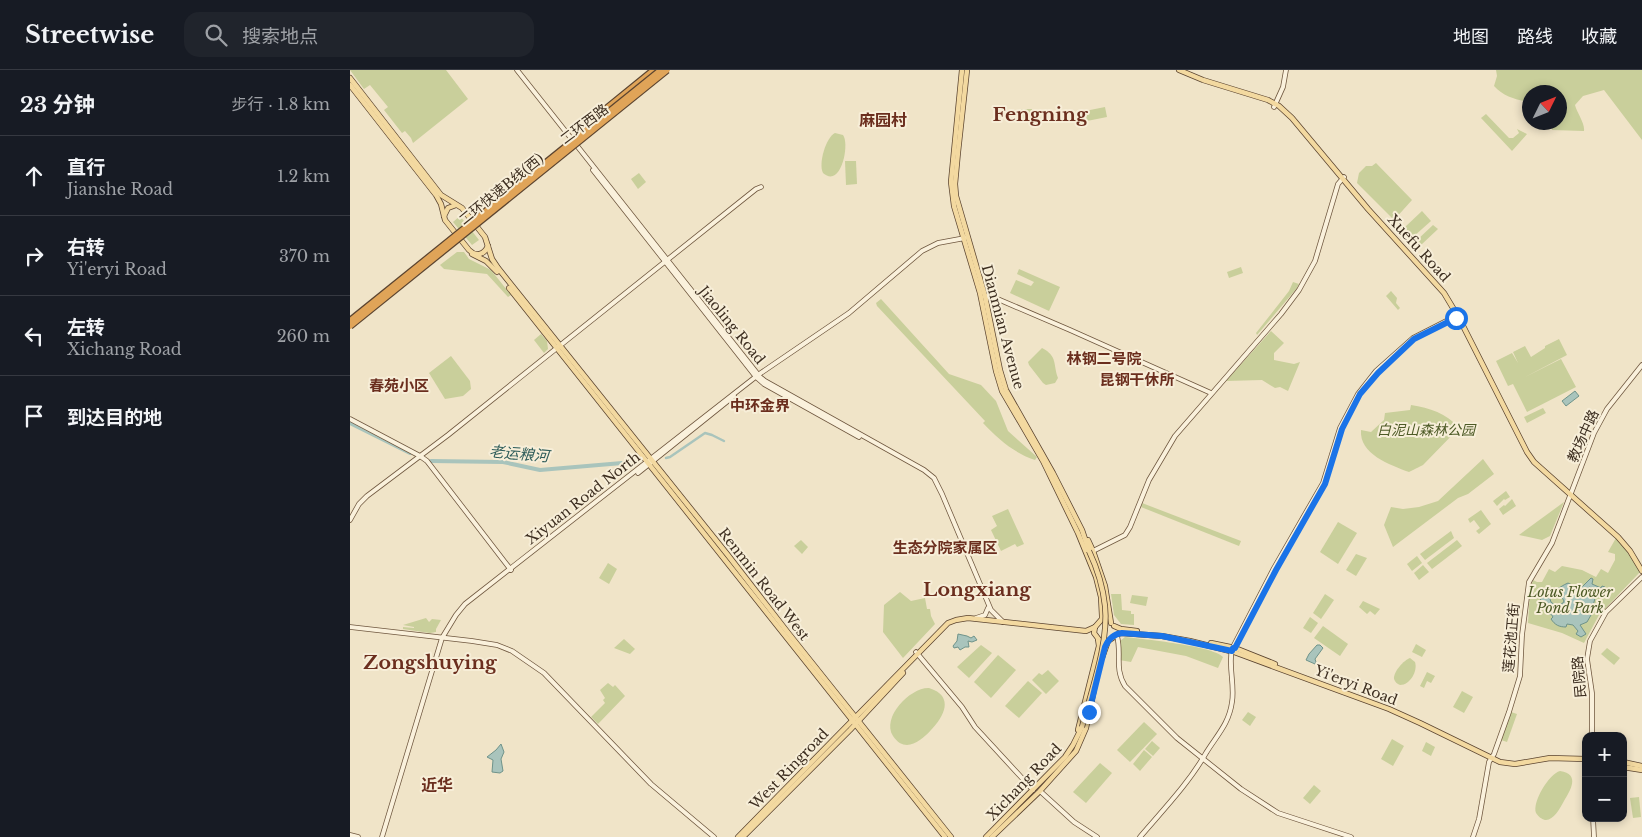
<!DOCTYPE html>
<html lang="zh">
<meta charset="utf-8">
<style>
body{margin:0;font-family:"Libre Baskerville","Noto Sans SC",serif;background:#20242c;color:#f1f3f6}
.controls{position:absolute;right:15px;bottom:15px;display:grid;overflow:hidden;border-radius:10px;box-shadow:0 2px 8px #0003}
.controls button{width:45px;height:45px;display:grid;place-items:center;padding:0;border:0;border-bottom:1px solid #363941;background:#171b24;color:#f1f3f6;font:25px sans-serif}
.compass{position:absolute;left:1172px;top:15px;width:45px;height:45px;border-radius:50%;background:#171b24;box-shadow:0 2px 8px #0003;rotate:47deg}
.stop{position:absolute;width:15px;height:15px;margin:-11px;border:4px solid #1a73e8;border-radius:50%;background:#fff}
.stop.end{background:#1a73e8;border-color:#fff;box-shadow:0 1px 5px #0008}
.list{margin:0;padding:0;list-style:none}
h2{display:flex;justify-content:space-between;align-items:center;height:65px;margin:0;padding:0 20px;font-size:21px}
h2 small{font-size:16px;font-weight:400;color:#9ea1a6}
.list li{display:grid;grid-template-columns:32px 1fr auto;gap:15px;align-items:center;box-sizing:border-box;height:80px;padding:0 20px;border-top:1px solid #363941}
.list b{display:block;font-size:19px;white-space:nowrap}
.list p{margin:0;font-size:16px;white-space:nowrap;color:#9ea1a6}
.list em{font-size:16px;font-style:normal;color:#9ea1a6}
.icon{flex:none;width:28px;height:28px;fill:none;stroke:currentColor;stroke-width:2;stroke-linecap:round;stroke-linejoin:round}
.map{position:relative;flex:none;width:1292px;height:767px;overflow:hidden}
header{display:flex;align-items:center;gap:30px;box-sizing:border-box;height:70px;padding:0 25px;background:#171b24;border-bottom:1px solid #363941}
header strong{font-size:24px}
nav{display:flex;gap:28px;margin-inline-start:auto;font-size:18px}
.search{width:350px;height:45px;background:#20242c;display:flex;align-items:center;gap:12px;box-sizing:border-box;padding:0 18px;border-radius:15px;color:#9ea1a6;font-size:19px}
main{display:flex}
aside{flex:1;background:#171b24}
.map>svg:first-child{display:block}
.green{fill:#c9cf9b}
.water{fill:#a9c4bc;stroke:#6f938a;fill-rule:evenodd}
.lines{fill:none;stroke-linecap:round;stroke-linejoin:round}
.canal{stroke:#a9c4bc;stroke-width:2.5}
.river{stroke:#a9c4bc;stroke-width:4}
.secondary-casing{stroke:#6f573f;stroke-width:5.5}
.primary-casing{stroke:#5b4430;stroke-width:6}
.highway-casing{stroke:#5b4430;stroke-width:8}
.secondary{stroke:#faf1dc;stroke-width:4}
.primary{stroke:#f3d9a0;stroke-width:4.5}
.highway{stroke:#e0a458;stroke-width:5.5}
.primary-bridge-casing{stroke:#5b4430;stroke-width:6;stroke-linecap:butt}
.highway-bridge-casing{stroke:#5b4430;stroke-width:8;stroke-linecap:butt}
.primary-bridge{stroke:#f3d9a0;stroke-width:4.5}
.highway-bridge{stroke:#e0a458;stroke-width:5.5}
.route{stroke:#1a73e8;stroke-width:6}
.labels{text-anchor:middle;stroke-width:4;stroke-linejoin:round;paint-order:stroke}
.street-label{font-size:14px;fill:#3d2e20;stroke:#f7eed8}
.park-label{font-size:14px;font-style:italic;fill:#4d5a26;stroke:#f7eed8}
.neighbourhood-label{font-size:15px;font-weight:bold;fill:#6b2e1e;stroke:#f7eed8}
.water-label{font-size:15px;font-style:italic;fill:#2f5d5a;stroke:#f7eed8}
.quarter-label{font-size:16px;font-weight:bold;fill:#6b2e1e;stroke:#f7eed8}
.district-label{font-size:19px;font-weight:bold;fill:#6b2e1e;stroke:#f7eed8}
</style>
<header>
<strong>Streetwise</strong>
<div class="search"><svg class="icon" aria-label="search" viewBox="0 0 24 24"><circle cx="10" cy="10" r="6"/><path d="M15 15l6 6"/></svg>搜索地点</div>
<nav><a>地图</a><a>路线</a><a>收藏</a></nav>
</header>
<main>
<aside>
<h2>23 分钟<small>步行 · 1.8 km</small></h2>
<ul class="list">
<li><svg class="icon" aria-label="ahead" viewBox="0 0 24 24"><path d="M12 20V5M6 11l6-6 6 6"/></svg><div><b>直行</b><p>Jianshe Road</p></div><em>1.2 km</em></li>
<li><svg class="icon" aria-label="right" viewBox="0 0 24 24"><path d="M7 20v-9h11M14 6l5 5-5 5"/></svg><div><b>右转</b><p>Yi'eryi Road</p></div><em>370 m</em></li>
<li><svg class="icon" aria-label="left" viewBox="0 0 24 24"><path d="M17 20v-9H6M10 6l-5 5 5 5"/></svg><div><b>左转</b><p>Xichang Road</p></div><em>260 m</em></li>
<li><svg class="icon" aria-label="arrive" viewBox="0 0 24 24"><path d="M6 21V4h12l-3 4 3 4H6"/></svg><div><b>到达目的地</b></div></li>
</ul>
</aside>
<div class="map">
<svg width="1292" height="767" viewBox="0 0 1292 767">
<rect width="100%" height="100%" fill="#f0e4c8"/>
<g class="green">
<polygon points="0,0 96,0 118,29 63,73 61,68 55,61 52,63 34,40 38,37 20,15 14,19"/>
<path d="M1146 0H1292V70L1254 20 1233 26 1225 35C1227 43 1235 53 1234 61L1202 60 1203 53 1210 52V22H1180L1179 32C1166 30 1153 26 1144 16L1147 6Z"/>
<polygon points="755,37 757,47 737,51 735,41"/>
<rect x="671" y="39" width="11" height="11"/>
<polygon points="1136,44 1159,68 1163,68 1169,63 1167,59 1177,64 1162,81 1131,48"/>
<path d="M485 63 493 65C500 74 491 119 473 103 468 94 476 67 485 63Z"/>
<polygon points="495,91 506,91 507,114 496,115"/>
<polygon points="1026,93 1062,130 1044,150 1007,113 1009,103 1016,96 1022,96"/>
<polygon points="289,103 296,112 288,119 281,109"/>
<polygon points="1072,141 1081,151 1063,167 1054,158"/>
<polygon points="110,146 129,170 122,175 103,152"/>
<polygon points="1083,155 1088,159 1071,175 1066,171"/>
<polygon points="107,182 114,182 119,189 141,200 161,225 158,227 137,204 94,199 90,195"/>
<polygon points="891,197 893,203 879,208 877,202"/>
<polygon points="669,199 710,217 699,241 660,223 666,210 681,216 684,212 667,204"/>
<polygon points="943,212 949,214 947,218 907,265 906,263 939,221"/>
<polygon points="1041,221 1047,228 1046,233 1050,238 1048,240 1036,226"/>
<path d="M531 229 599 304 631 315 646 331 658 361 687 387 685 390C664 383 648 369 633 353L635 351 527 236 526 233Z"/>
<polygon points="921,261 934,273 924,283 924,290 944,294 950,292 938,321 930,317 925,318 912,310 876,311"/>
<polygon points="191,264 197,271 198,279 194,283 184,270"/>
<polygon points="1209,269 1217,285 1175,307 1211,289 1226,317 1177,342 1163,314 1158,316 1146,291 1162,283 1168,293 1163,282 1175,276 1181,287 1195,278 1195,276"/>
<path d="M692 278C708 286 703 295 708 308L705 313 696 315 693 313 679 295 678 292Z"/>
<polygon points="101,286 120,311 121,319 113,326 95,329 79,303"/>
<path d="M1061 335C1080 338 1096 343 1109 358L1073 395 1059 402C1040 395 1009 384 1011 360L1021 362 1034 350 1035 343 1060 340Z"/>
<polygon points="1193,338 1196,343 1177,353 1174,347"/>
<polygon points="1133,389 1144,404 1118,424 1108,428 1043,477 1034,455 1041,437 1053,439 1069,437 1088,431"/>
<polygon points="1156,421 1160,427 1155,430 1154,429 1147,436 1143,431"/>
<polygon points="1162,429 1166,436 1153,445 1149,439 1154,435 1155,436"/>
<polygon points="1214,432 1200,466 1192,470 1169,465"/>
<polygon points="792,433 891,471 889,476 791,437"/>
<polygon points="658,439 674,474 667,477 665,474 651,481 641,460 647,456 642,446"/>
<polygon points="1131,440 1141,454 1129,464 1126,461 1130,458 1124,450 1120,453 1118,449"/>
<polygon points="988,452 1007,463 988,494 970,482"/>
<polygon points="1101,461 1104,468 1075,490 1070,484"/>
<polygon points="1266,468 1280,485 1290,502 1249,545 1234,573 1212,563 1178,553 1180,521 1183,510 1187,512 1192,512 1199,499 1205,502 1212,496 1232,500 1246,507 1251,499 1258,503 1265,490 1265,484 1258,482"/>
<polygon points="451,470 458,477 452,484 444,476"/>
<polygon points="1107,470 1112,476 1082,499 1077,493"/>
<polygon points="1006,484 1017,488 1006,506 996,500"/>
<polygon points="1067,486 1072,493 1062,501 1057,494"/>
<polygon points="258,493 267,499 259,514 249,508"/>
<polygon points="1073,495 1079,502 1069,510 1064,503"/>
<polygon points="550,522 561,531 575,528 577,539 580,539 581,546 585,554 553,588 533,562 534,535"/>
<polygon points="761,524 771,524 772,540 781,541 781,544 784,544 784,555 771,554 764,545"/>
<polygon points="975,524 984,530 971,549 963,543"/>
<polygon points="782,525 798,527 796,536 780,533"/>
<polygon points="1013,531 1030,539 1025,545 1020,541 1017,544 1009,537"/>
<polygon points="960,547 968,553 961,563 953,558"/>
<polygon points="76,548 79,552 82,549 91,550 86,559 86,562 80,563 53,559 53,557 64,558 64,557 53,555"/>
<polygon points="973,556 998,574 990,586 964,568"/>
<path d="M775 567C792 569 864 576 873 587L868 598 836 586 788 577 781 592 769 590 770 571Z"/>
<polygon points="274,569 285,579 280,584 264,578"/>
<polygon points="1066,574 1076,580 1072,587 1062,582"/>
<polygon points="631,575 642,583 619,608 607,597"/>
<polygon points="1257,578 1270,588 1264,595 1251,584"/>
<polygon points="648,585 666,600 641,628 624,612"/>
<path d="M1060 588 1065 592C1068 601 1060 615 1050 615 1047 614 1045 612 1044 609 1043 602 1054 590 1060 588Z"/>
<polygon points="698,600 709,611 696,624 682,610 689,603 692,605"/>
<polygon points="1077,602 1085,606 1081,613 1077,611 1074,618 1070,616"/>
<polygon points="678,611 692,623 669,648 655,636"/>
<polygon points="258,613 263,617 265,615 275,626 248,654 241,647 255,633 253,630 255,628 250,620"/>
<path d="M579 618C605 626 594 647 581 660 571 671 555 684 543 666 531 647 561 617 579 618Z"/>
<polygon points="1112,621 1123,627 1114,643 1103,637"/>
<polygon points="898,642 906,647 900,656 892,650"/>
<polygon points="1161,642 1167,644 1157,672 1151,670"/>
<polygon points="794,652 807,664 780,692 767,680"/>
<polygon points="1042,669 1054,676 1043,696 1031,689"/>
<polygon points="802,671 810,678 803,686 795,679"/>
<polygon points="1076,672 1085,677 1081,686 1072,681"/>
<polygon points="794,680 802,687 790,701 783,694"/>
<polygon points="750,693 762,703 736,733 723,722"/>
<path d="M1210 701C1231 704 1220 721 1214 731 1208 742 1198 760 1186 743 1182 732 1199 704 1210 701Z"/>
<polygon points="964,715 971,721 960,734 953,728"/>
<polygon points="1289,727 1291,747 1283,748 1280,728"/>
</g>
<g class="water">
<polygon points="1225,321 1229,326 1216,336 1212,331"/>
<path d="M1241 508 1243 509 1242 514 1251 518 1252 516 1255 517 1252 523 1239 517 1238 518 1242 522 1245 528 1243 536 1241 545 1237 552 1230 555 1236 564 1231 567 1226 564 1228 561 1223 555 1217 554 1216 557C1209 557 1205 555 1201 549L1203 547 1201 544H1199L1197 536 1189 534C1192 522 1198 523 1207 519 1211 517 1213 515 1218 513L1230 519ZM1205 524H1210L1214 531 1213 533 1206 536 1201 532 1200 529Z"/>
<polygon points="608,564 617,566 621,568 624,566 627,570 622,572 618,571 619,577 615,577 610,580 608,577 604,578 603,576 607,571"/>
<polygon points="967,575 970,575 973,578 965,589 966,592 965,594 956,590 959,584"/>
<polygon points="151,674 154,682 151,689 153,701 150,703 142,702 143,690 137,687 146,680"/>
</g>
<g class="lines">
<polyline class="canal" points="316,388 320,387 355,363 362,365 374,371"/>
<g class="river">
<polyline points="0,353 60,383"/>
<polyline points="81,391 153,392 190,400 284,392"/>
</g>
<defs>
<g id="secondary">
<polyline points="167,0 410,307 415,311 574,400 584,408 592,424 641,540 653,552"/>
<polyline points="924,37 933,17 936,0"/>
<polyline points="243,100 406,307 414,314 509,367"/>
<polyline points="635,226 650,230 720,260 861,323"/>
<polyline points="0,349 70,386 77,391 161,500"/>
<polyline points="288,403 384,326"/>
<polyline points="0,450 9,434 17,426 98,365 406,119 411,117"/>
<polyline points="743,481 775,465 780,457 799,410 825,366 931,244 949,220 965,191 988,114 994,107"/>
<polyline points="626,548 635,545 638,538"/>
<polyline points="0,557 122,571 147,575 162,581 194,603 301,714 364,767"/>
<path d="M767 566C772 584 764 598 775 616L827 668 891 719 928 743 1001 767"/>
<polyline points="566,582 612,637 625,657 683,720"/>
<polyline points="1242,666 1242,623 1237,589 1240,571 1256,542 1292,507"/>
<polyline points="690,721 724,752 747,767"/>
<polyline points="1243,748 1244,767"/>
<polyline points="0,765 8,767"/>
<polyline points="32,767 92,568 106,545 115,534 408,305 499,243 572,181 588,173 615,168"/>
<path d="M790 767C813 740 839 713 856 683 867 665 879 654 882 632 885 615 878 596 882 579L924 498 973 413 990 358 1008 324 1026 301 1063 268 1112 243"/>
<polyline points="1123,767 1129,749 1139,692 1144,684 1159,642 1170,606 1172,565 1179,512 1202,473 1244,363 1257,339 1292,295"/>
</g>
<g id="primary">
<polyline points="612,0 601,112 604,136 630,223 646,301 652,321 693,391 728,463 746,507 751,527 752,546 752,549 745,557 744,563 750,571 757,571"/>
<polyline points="617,0 608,82 605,114 606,126 635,226 650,300 656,320 703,403 732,460 739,481"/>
<polyline points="829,0 853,10 918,30 929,36 942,48 1018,139 1094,223 1109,248 1177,382 1184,392 1268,467 1280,481 1292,501"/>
<polyline points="0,8 91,125 112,138 135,167 142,189 148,198 377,484 439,564 601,767"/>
<path d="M0 15 86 125 91 134 95 150 119 180C126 187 134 185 138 176"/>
<polyline points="94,146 98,138 106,135"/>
<polyline points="122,184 136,191 147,202"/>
<polyline points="159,218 595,767"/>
<polyline points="738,470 743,481 755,516 761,553"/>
<polyline points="764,556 771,559 787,561"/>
<polyline points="861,573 885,578 925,594"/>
<polyline points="752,588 758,571 770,563 812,566 840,571 884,582 1039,639 1070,653 1150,692 1165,694 1200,688 1236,689"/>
<polyline points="728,660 749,576 748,569"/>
<polyline points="1273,692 1292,696"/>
<polyline points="1273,697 1292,700"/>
<polyline points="388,767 598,553 606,550 618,548 736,561 745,557"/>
<polyline points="393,767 500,660 553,603"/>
<polyline points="636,767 715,687 723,675 732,657"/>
<polyline points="642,767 690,721 726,681 736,658 744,620"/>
</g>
<polyline id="highway" points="231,62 240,52 304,0"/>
</defs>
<use href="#secondary" class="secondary-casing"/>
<use href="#primary" class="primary-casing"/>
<use href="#highway" class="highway-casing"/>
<use href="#secondary" class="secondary"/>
<use href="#primary" class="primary"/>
<use href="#highway" class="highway"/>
<defs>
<path id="primary-bridge" d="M732 657C741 621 759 573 755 536 753 517 747 498 739 481"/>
<g id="highway-bridge">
<polyline points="0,251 311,0"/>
<polyline points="0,256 317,0"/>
</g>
</defs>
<use href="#primary-bridge" class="primary-bridge-casing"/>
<use href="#highway-bridge" class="highway-bridge-casing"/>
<use href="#primary-bridge" class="primary-bridge"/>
<use href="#highway-bridge" class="highway-bridge"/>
</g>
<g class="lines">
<path class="route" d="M739 642 755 577C758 570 764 564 772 563L812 566 882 581 883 578H885L926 500 975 414 992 359 1010 324 1028 303 1064 269 1106 248"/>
</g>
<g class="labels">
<g class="street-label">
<text transform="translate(234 54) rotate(-37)" y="5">二环西路</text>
<text transform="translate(151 119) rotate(-39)" y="5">二环快速B线(西)</text>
<text transform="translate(1069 178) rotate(48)" y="5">Xuefu Road</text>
<text transform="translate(382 255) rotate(51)" y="5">Jiaoling Road</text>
<text transform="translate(653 257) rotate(75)" y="5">Dianmian Avenue</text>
<text transform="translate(1233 366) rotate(-66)" y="5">教场中路</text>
<text transform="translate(233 428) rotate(-38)" y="5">Xiyuan Road North</text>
<text transform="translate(414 514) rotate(52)" y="5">Renmin Road West</text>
<text transform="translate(1161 568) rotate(-85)" y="5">莲花池正街</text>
<text transform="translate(1229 607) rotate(-95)" y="5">民院路</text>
<text transform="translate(1006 615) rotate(21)" y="5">Yi'eryi Road</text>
<text transform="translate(439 699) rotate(-46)" y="5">West Ringroad</text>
<text transform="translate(674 712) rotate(-46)" y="5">Xichang Road</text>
</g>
<g class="park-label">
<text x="1076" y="365">白泥山森林公园</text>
<text x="1220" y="527">Lotus Flower<tspan x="1220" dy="16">Pond Park</tspan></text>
</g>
<g class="neighbourhood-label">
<text x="754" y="294">林钢二号院</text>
<text x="787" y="315">昆钢干休所</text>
<text x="49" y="321">春苑小区</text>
<text x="410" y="341">中环金界</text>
<text x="595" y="483">生态分院家属区</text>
</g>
<g class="water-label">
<text transform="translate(169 384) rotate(5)" y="5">老运粮河</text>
</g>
<g class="quarter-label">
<text x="533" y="56">麻园村</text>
<text x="87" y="721">近华</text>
</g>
<g class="district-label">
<text x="690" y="51">Fengning</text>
<text x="627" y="526">Longxiang</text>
<text x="80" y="599">Zongshuying</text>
</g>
</g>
</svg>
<div class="controls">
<button>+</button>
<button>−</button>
</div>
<svg class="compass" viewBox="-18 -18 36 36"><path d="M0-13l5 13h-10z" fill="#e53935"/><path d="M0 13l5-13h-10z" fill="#9ea1a6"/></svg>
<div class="stop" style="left:1106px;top:248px"></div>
<div class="stop end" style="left:739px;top:642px"></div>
</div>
</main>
